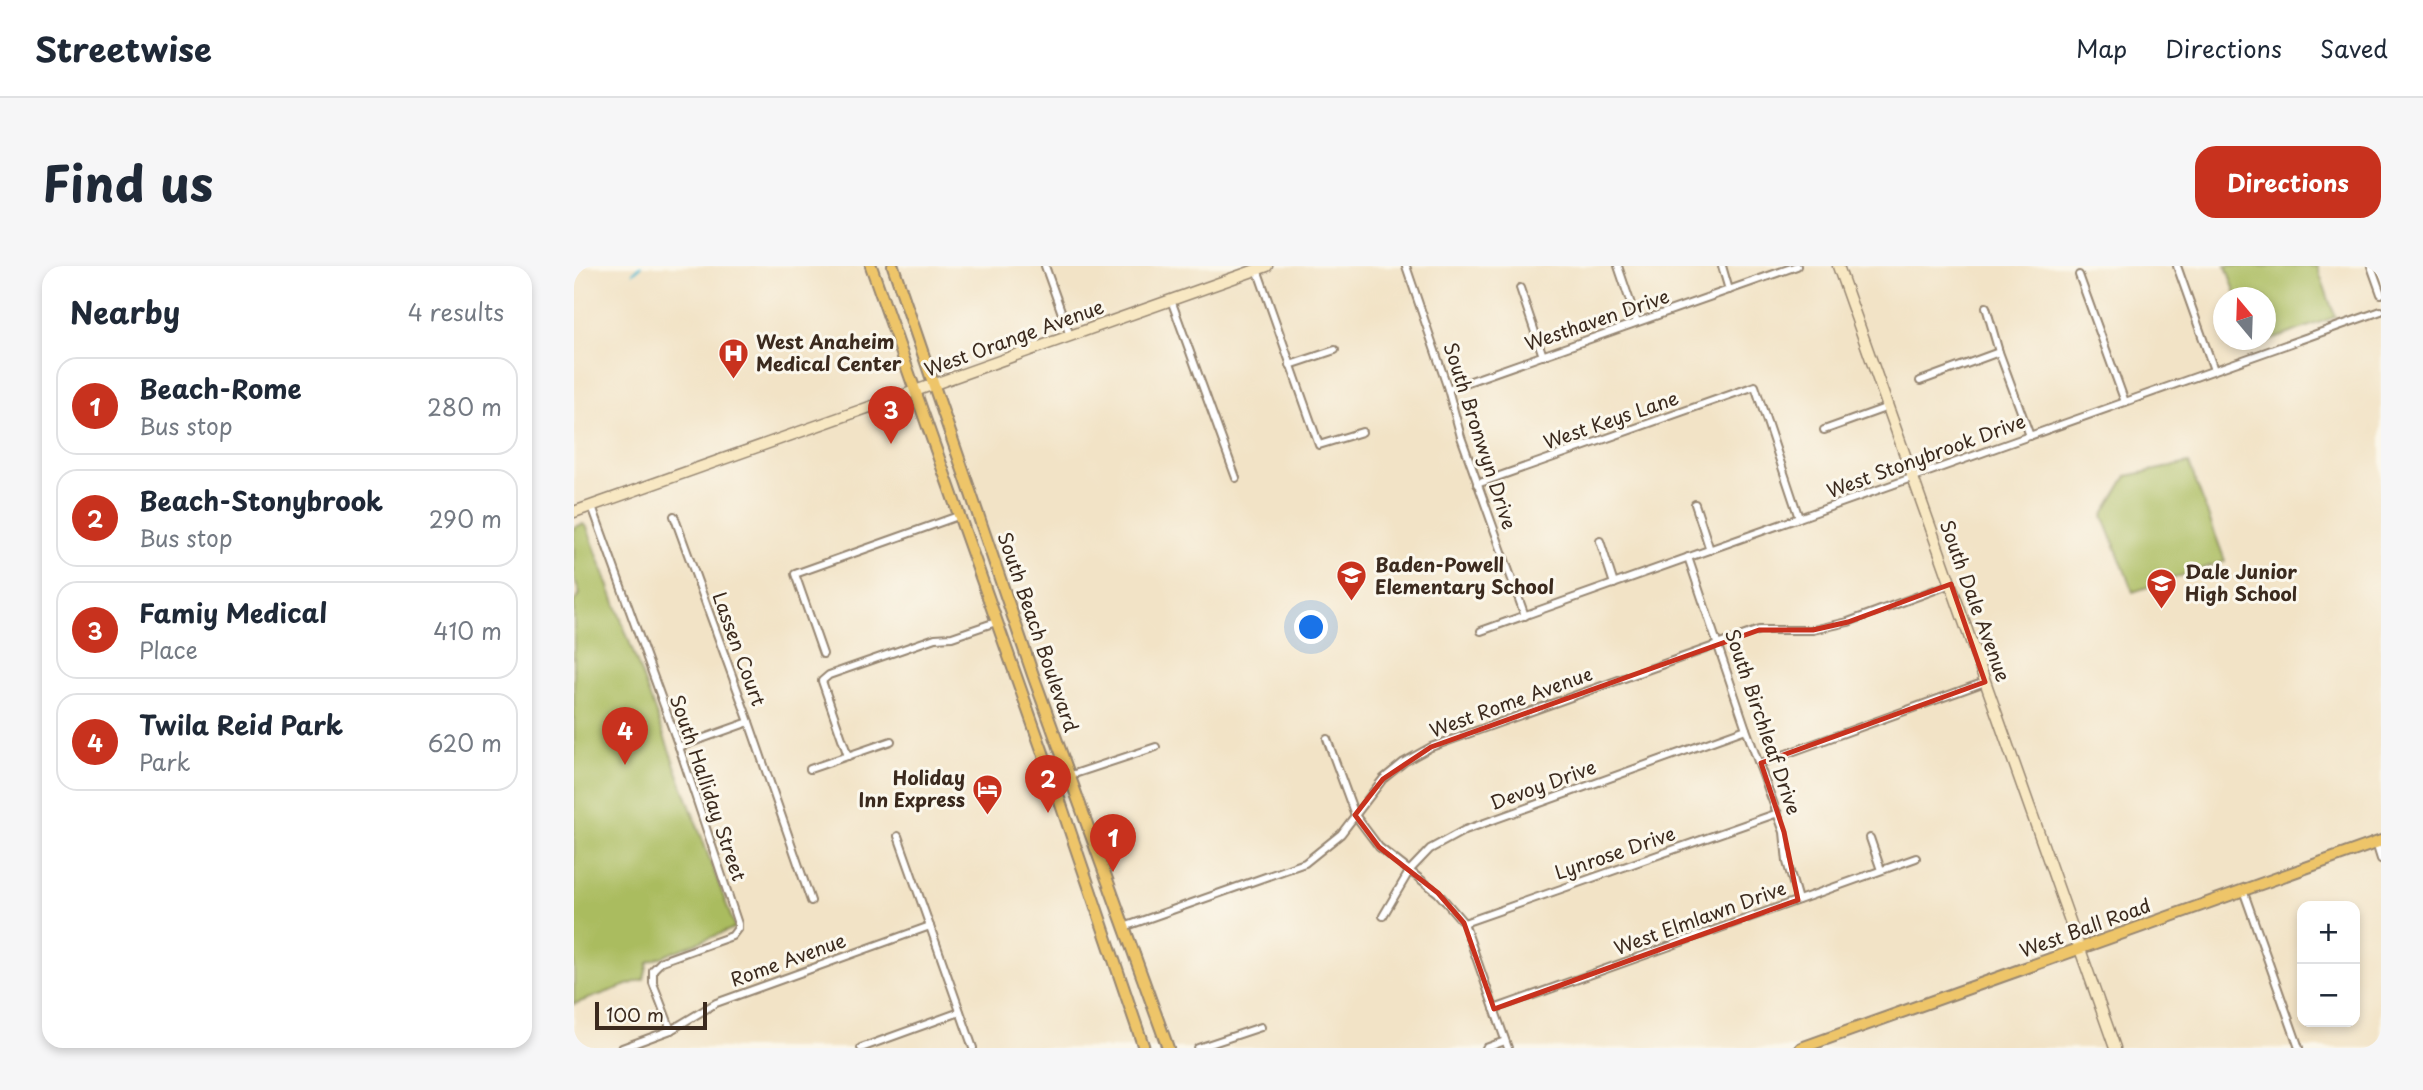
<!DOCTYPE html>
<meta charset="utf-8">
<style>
body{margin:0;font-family:"Playpen Sans",sans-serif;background:#f6f6f7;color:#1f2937}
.controls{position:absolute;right:21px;bottom:21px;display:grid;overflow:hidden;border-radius:14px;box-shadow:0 4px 10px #0003}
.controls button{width:63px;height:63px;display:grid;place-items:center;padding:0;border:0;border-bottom:2px solid #e0e1e3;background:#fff;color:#1f2937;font:35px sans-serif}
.compass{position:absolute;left:1639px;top:21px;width:63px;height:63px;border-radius:50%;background:#fff;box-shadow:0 4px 10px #0003;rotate:341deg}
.scale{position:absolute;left:21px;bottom:18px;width:112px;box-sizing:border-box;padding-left:7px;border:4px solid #3b2a1e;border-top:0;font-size:19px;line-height:24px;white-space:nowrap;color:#3b2a1e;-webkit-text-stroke:5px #fbf7ec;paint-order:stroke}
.you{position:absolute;left:738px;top:362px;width:24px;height:24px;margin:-18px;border:5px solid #fff;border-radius:50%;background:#1a73e8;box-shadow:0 0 0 10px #1a73e833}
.badge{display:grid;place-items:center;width:46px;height:46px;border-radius:50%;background:#c8321e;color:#fff;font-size:23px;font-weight:700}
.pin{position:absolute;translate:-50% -58px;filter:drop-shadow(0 2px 4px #0008)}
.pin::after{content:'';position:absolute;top:37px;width:24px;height:21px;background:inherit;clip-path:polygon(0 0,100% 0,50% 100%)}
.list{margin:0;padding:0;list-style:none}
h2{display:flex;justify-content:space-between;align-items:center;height:91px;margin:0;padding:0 28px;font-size:30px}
h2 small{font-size:23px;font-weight:400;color:#747a83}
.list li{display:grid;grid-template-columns:46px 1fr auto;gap:21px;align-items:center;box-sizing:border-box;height:98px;margin:0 14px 14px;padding:0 14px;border:2px solid #e0e1e3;border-radius:21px}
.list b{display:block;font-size:26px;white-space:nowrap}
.list p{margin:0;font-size:23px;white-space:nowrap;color:#747a83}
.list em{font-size:23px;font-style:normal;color:#747a83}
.map{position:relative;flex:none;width:1807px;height:782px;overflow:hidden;border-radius:21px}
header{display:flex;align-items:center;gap:42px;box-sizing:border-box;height:98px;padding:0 35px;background:#fff;border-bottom:2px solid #e0e1e3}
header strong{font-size:33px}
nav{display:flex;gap:38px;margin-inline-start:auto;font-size:24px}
.intro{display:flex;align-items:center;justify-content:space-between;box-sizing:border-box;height:168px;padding:0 42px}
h1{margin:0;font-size:49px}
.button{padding:18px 32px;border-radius:21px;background:#c8321e;color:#fff;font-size:24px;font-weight:700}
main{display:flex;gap:42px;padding:0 42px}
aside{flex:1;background:#fff;border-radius:21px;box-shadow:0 4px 10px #0003}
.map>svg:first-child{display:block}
.green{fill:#aabc5f;stroke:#72733e;stroke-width:2}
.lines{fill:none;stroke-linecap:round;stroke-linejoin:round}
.stream{stroke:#54b9d2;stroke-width:2.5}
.street-casing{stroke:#968672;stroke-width:10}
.secondary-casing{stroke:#968672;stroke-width:13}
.primary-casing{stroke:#968672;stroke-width:14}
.street{stroke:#fff;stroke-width:6}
.secondary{stroke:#f8e8c3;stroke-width:10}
.primary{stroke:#eec569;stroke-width:10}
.marked{fill:none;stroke:#c8321e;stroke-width:5;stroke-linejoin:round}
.labels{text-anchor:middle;stroke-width:6;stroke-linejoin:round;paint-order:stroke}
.street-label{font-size:19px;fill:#3b2a1e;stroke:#fbf7ec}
.poi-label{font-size:19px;font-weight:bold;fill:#3b2a1e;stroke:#fbf7ec;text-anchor:start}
</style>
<header>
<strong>Streetwise</strong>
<nav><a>Map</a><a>Directions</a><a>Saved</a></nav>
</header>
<div class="intro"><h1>Find us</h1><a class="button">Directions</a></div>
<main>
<aside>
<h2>Nearby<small>4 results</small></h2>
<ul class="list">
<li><span class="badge">1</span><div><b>Beach-Rome</b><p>Bus stop</p></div><em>280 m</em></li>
<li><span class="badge">2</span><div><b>Beach-Stonybrook</b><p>Bus stop</p></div><em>290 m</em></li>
<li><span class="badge">3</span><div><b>Famiy Medical</b><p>Place</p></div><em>410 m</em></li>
<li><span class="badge">4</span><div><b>Twila Reid Park</b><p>Park</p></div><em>620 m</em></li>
</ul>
</aside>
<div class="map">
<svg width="1807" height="782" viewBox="0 0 1807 782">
<rect width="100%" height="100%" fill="#fbf7ec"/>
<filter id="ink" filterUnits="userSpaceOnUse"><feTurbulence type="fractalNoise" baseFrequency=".0143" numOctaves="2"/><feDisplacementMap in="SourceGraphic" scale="14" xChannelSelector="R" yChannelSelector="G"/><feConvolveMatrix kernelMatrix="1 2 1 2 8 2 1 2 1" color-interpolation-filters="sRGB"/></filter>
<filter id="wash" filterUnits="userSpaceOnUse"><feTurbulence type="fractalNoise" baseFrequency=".00686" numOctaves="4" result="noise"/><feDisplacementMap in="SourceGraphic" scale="28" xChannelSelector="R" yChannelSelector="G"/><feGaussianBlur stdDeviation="1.57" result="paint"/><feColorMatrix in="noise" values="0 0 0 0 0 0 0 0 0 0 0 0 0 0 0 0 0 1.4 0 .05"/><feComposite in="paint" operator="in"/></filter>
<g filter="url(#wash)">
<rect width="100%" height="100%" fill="#f2e3c6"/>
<g class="green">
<polygon points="1652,0 1743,0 1761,51 1681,80 1678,74 1692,74 1692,32 1663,31"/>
<polygon points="1615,197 1651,295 1559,326 1529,249 1553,210"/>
<polygon points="9,258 13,261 161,662 74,696 70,713 0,738 0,336 6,328 0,312 0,261"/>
</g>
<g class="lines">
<polyline class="stream" points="59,7 67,0"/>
</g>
</g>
<g filter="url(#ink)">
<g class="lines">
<defs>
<g id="street">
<polyline points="471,0 496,70"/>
<polyline points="832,0 874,123 887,171 951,350"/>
<polyline points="1044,0 1063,56"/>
<polyline points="1148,0 1155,24"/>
<polyline points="1603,0 1640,104"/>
<polyline points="1797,0 1807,28"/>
<polyline points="683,3 745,179 788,166"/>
<polyline points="1505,9 1551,136"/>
<polyline points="946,22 969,90"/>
<polyline points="597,34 662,212"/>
<polyline points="1412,41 1425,86 1456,170"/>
<polyline points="716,99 761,84"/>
<polyline points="1346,115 1425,86"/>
<polyline points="874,123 1223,0"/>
<polyline points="1250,164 1314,141"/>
<polyline points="903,218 1181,120 1225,252"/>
<polyline points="1121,238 1136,284"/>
<polyline points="18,240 105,481 164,658 164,662 158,670 88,695 79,704 79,717 97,764"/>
<polyline points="100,250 175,456 237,635"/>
<polyline points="1026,275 1040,318"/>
<polyline points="1114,291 1172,463 1210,566 1213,596 1224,634"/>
<polyline points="907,365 1807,45"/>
<polyline points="249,388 221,308 384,250"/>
<polyline points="753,473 781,549 805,581 864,627 890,657 934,782"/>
<polyline points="105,481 175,456"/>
<polyline points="274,490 248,415 255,409 361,372 378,371 422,356"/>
<polyline points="1187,497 1411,416"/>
<polyline points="236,503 317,475"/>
<polyline points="479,515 582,481"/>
<polyline points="324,570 399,782"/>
<polyline points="1296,572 1307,604"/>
<polyline points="1802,577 1807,593"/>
<polyline points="1669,624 1725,782"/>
<polyline points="809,650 836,604 856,583 891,564 1172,463"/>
<polyline points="890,657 1204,547"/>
<polyline points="550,661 731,597 767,568 809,513 830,496 857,481 1185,364 1239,364 1274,356 1377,318"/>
<polyline points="920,743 1342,592"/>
<polyline points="48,782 97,764 142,737 356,660"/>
<polyline points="287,782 386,746"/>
<polyline points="624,782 687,761"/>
<polyline points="912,782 931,775"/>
</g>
<g id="secondary">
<polyline points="1264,0 1541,782"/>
<polyline points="0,246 693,0"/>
</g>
<g id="primary">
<polyline points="297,0 479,515 570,782"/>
<polyline points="319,0 459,409 594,782"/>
<polyline points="1227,782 1807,575"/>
</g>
</defs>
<use href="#street" class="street-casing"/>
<use href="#secondary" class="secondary-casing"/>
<use href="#primary" class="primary-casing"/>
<use href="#street" class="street"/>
<use href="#secondary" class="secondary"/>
<use href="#primary" class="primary"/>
</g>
</g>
<path class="marked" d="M1377 318 1411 416 1187 497 1210 566 1224 634 920 743 890 657 864 627 805 581 781 549 809 513 857 481 1185 364H1239L1274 356Z"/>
<defs>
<symbol id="hospital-pin" viewBox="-11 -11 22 30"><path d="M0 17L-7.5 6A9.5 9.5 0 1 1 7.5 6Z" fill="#c8321e" stroke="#fbf7ec"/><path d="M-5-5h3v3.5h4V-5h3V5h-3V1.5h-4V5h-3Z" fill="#fff"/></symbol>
<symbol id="school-pin" viewBox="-11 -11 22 30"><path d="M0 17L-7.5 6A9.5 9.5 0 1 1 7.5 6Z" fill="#c8321e" stroke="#fbf7ec"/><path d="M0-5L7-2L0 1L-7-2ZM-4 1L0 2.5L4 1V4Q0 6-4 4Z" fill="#fff"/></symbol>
<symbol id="hotel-pin" viewBox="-11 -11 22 30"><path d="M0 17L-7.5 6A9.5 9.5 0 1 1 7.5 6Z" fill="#c8321e" stroke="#fbf7ec"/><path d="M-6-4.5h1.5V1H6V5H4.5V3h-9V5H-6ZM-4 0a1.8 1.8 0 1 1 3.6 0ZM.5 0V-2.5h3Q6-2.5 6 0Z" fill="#fff"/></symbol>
</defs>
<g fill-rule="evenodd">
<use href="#hospital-pin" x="142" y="70" width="35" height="47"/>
<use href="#school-pin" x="760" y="292" width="35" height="47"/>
<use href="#school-pin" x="1570" y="300" width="35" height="47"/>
<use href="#hotel-pin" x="396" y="506" width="35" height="47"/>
</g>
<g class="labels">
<g class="street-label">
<text transform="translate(1023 54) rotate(-19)" y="7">Westhaven Drive</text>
<text transform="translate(440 72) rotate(-20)" y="7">West Orange Avenue</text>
<text transform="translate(1037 154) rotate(-19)" y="7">West Keys Lane</text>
<text transform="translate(906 170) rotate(72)" y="7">South Bronwyn Drive</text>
<text transform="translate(1352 190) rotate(-20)" y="7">West Stonybrook Drive</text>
<text transform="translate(1401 335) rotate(70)" y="7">South Dale Avenue</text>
<text transform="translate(464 366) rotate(71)" y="7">South Beach Boulevard</text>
<text transform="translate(165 383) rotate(70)" y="7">Lassen Court</text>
<text transform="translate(937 436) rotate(-20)" y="7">West Rome Avenue</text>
<text transform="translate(1189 456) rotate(71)" y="7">South Birchleaf Drive</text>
<text transform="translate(969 519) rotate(-20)" y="7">Devoy Drive</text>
<text transform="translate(134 522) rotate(71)" y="7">South Halliday Street</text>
<text transform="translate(1041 587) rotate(-19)" y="7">Lynrose Drive</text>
<text transform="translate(1126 652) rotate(-20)" y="7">West Elmlawn Drive</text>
<text transform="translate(1511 662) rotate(-20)" y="7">West Ball Road</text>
<text transform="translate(214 694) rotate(-20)" y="7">Rome Avenue</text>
</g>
<g class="poi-label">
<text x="182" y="83">West Anaheim<tspan x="182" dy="22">Medical Center</tspan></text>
<text x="801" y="306">Baden-Powell<tspan x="801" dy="22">Elementary School</tspan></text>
<text x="1611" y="313">Dale Junior<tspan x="1611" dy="22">High School</tspan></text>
<text x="391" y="519" text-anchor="end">Holiday<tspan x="391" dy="22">Inn Express</tspan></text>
</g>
</g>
</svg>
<div class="controls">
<button>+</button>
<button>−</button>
</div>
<svg class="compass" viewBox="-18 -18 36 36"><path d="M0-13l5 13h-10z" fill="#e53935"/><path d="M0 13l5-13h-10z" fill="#747a83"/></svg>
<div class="scale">100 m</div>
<div class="you"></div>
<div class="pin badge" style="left:539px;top:606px">1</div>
<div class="pin badge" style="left:474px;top:547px">2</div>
<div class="pin badge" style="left:317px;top:178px">3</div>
<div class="pin badge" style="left:51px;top:499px">4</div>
</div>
</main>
